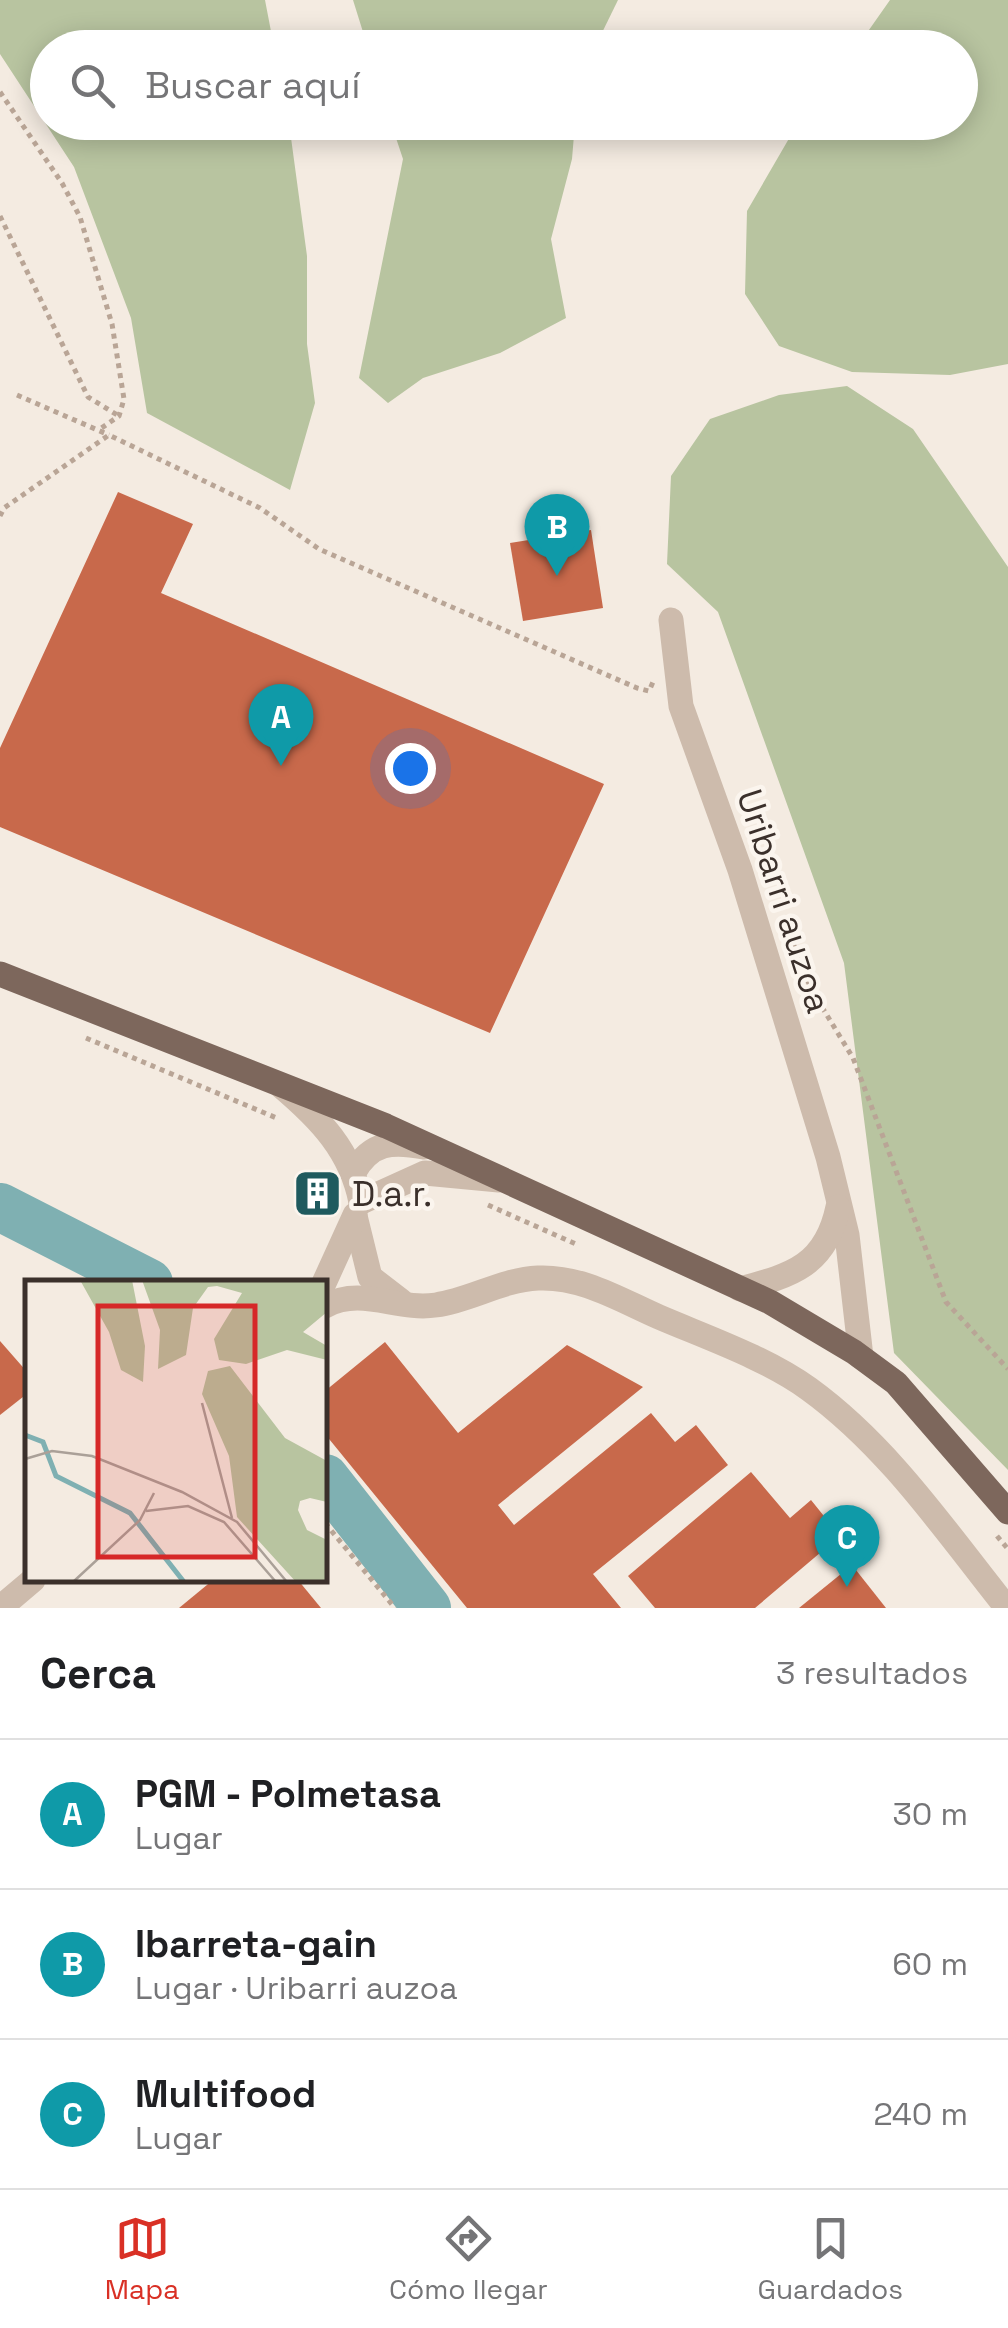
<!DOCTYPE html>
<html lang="es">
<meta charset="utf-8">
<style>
body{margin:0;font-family:"Space Grotesk",sans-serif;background:#f6f6f6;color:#202124}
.you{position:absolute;left:410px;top:768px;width:35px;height:35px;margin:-25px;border:8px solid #fff;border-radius:50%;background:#1a73e8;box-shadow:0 0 0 15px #1a73e833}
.badge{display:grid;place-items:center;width:65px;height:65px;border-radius:50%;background:#d93025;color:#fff;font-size:32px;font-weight:700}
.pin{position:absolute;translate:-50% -82px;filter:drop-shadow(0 2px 5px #0008)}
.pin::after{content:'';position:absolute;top:52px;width:35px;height:30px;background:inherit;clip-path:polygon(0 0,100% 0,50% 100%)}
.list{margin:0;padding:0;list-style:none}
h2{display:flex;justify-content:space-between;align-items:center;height:130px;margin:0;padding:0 40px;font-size:42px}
h2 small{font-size:32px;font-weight:400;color:#757577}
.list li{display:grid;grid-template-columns:65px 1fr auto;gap:30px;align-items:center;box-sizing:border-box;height:150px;padding:0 40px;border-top:2px solid #e0e0e0}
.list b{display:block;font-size:38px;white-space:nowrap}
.list p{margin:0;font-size:32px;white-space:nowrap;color:#757577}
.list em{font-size:32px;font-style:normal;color:#757577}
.icon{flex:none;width:55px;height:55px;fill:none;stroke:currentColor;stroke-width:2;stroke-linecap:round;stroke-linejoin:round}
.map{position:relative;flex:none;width:1008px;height:1608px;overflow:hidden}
.search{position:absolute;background:#fff;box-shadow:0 5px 25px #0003;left:30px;right:30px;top:30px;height:110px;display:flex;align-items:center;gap:25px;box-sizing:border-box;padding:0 35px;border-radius:55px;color:#757577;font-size:38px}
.sheet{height:580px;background:#fff}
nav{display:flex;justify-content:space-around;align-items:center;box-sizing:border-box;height:140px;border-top:2px solid #e0e0e0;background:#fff;font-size:28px;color:#757577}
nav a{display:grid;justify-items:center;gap:5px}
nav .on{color:#d93025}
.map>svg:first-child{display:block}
.green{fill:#b8c4a0}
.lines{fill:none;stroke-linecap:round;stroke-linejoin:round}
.river{stroke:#7fb0b2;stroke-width:48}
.building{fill:#c8694b}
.path{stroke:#b9a596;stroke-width:5;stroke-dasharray:5 5;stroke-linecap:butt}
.minor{stroke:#cdbbac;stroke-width:25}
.major{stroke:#7d675c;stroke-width:25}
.labels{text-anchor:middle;stroke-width:9;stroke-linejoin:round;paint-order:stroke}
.street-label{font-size:35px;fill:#3b302b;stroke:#fbf5ee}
.poi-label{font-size:35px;fill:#3b302b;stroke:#fbf5ee;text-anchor:start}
.inset-river{fill:none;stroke:#7fb0b2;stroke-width:5}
.inset-road{fill:none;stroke:#aaa098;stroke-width:2.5}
.view{fill:#d62828;fill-opacity:0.15;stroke:#d62828;stroke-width:5}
.inset-edge{fill:none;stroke:#3b302b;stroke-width:5}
</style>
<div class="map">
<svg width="1008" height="1608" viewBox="0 0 1008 1608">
<rect width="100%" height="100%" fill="#f4ebe1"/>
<g class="green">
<polygon points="0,0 265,0 274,47 48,48 48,122 289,123 307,256 307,344 315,403 290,490 147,413 131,318 74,167 0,54"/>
<polygon points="353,0 618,0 595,47 368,48"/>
<polygon points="890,0 1008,0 1008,364 950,375 852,372 779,346 745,294 747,211 798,123 960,122 960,48 857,47"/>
<polygon points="391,123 575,123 572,159 551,239 566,318 500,353 423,378 388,403 359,378 403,159"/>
<polygon points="847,386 913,429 1008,567 1008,1470 894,1353 844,963 718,612 667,564 671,476 710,419 779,395"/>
</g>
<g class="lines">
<g class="river">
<polyline points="0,1207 149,1283"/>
<polyline points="325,1478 427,1608"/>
</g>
</g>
<g class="building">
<polygon points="118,492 193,524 161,593 604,784 490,1033 0,827 0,748"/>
<polygon points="591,530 603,608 523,621 510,543"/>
<polygon points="314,1176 328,1179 320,1213 306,1210"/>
<polygon points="0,1341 28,1373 28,1393 0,1415"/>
<polygon points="385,1342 458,1433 567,1345 643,1387 498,1505 514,1525 651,1413 675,1442 696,1425 728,1465 593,1574 621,1608 467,1608 325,1434 325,1391"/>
<polygon points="751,1472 790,1518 811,1500 840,1536 755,1608 655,1608 628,1576"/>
<polygon points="852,1565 886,1608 799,1608"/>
<polygon points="213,1580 298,1580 321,1608 179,1608"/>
</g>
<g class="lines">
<g class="path">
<polyline points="0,92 62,183 80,217 112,324 124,399 119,416 100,429"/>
<polyline points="0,216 88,397 119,416"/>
<polyline points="17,395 109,435"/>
<polyline points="0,516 4,508 109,435 260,508 319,549 637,688 649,691 653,682"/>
<polyline points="786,925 811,989 853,1058 946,1302 1008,1369"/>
<polyline points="86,1038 279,1119"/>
<polyline points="488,1205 578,1245"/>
<polyline points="325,1523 395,1608"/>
<polyline points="997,1536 1008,1549"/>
</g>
<g class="minor">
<polyline points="671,620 681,706 740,870 828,1157 847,1235 861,1357"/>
<path d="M281 1086C320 1119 351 1151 361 1202"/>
<path d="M354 1172C371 1142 392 1141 424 1147"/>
<polyline points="361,1202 425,1173 499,1180"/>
<polyline points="355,1216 370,1277 401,1301"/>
<polyline points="324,1283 355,1215"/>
<path d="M740 1289C793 1275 826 1265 838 1207"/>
<path d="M325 1306C362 1286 397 1311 436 1305 471 1300 501 1280 538 1278 582 1276 620 1300 659 1317 708 1338 766 1358 809 1389 889 1447 946 1532 1007 1608"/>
<polyline points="0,1608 33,1580"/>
</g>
<polyline class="major" points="0,974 386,1126 770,1302 854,1352 896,1383 1008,1512"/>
</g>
<defs>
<symbol id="building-square" viewBox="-11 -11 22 22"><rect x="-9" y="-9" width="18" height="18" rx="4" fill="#1f5a5e" stroke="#fbf5ee"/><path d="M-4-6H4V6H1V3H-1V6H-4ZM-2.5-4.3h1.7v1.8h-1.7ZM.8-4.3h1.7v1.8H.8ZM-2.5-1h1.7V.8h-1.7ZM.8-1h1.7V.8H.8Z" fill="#fff"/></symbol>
</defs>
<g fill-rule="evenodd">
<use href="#building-square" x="290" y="1166" width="55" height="55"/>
</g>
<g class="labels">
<g class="street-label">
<text transform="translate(784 901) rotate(72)" y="12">Uribarri auzoa</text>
</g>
<g class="poi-label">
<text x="352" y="1206">D.a.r.</text>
</g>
</g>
<g transform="translate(25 1280)">
<rect width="302" height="302" fill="#f4ebe1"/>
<path d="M55 0H107L120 66 118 102 96 90 84 52ZM117 0H302V32L278 52 302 66V80L262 70 221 84 194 80 189 59 217 13 192 6 183 7 168 28 161 75 133 89 135 50ZM205 86 260 158 302 181V222L285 218 275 221 273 230 282 250 302 260V302H271L212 237 204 176 177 114 183 91Z" fill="#b8c4a0"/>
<path class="inset-river" d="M0 155 18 162 31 196 105 233 159 302"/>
<path class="inset-road" d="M177 123 207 238M0 179 27 171 67 176 157 212 212 242 262 302M121 231 163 226 199 242 251 302M48 302 115 240 129 213"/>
<path class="view" d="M73 26H230V277H73Z"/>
<rect width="302" height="302" class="inset-edge"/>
</g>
</svg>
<div class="you"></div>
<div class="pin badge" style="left:281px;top:766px;background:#0f9aa8">A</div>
<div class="pin badge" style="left:557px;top:576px;background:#0f9aa8">B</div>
<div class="pin badge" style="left:847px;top:1587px;background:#0f9aa8">C</div>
<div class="search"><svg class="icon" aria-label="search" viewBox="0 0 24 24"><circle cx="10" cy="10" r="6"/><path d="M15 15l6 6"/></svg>Buscar aquí</div>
</div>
<section class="sheet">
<h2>Cerca<small>3 resultados</small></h2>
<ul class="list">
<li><span class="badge" style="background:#0f9aa8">A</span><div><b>PGM - Polmetasa</b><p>Lugar</p></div><em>30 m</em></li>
<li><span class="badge" style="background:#0f9aa8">B</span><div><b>Ibarreta-gain</b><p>Lugar · Uribarri auzoa</p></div><em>60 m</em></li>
<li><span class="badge" style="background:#0f9aa8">C</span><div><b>Multifood</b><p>Lugar</p></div><em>240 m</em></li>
</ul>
</section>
<nav>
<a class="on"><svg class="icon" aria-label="map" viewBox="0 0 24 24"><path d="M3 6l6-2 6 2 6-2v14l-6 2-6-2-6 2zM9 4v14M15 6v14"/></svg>Mapa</a>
<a><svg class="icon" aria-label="directions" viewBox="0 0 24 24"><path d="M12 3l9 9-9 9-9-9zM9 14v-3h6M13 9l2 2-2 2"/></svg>Cómo llegar</a>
<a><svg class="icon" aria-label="saved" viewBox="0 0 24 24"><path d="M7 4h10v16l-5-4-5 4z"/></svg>Guardados</a>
</nav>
